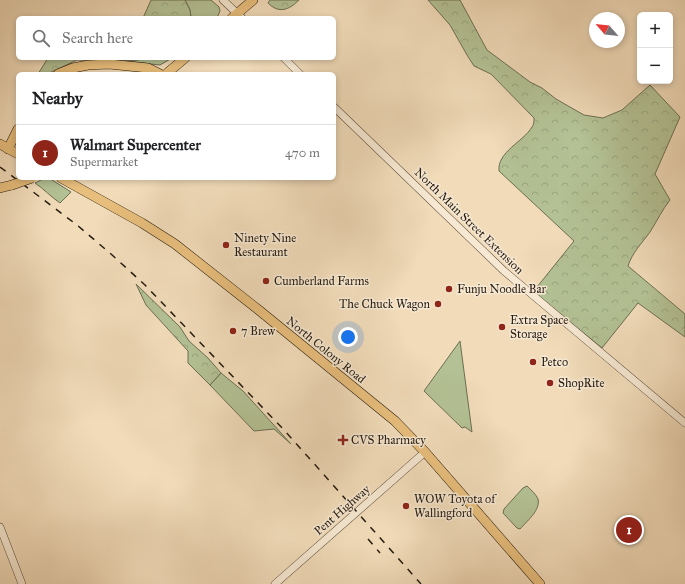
<!DOCTYPE html>
<meta charset="utf-8">
<style>
body{margin:0;font-family:"IM FELL Great Primer",serif;background:#f6f6f6;color:#202124}
.controls{position:absolute;right:12px;top:12px;display:grid;overflow:hidden;border-radius:6px;box-shadow:0 2px 6px #0003}
.controls button{width:36px;height:36px;display:grid;place-items:center;padding:0;border:0;border-bottom:1px solid #e0e0e0;background:#fff;color:#202124;font:20px sans-serif}
.compass{position:absolute;left:589px;top:12px;width:36px;height:36px;border-radius:50%;background:#fff;box-shadow:0 2px 6px #0003;rotate:298deg}
.you{position:absolute;left:348px;top:337px;width:14px;height:14px;margin:-10px;border:3px solid #fff;border-radius:50%;background:#1a73e8;box-shadow:0 0 0 6px #1a73e833}
.badge{display:grid;place-items:center;width:26px;height:26px;border-radius:50%;background:#8f2418;color:#fff;font-size:13px;font-weight:700}
.pin{position:absolute;translate:-50% -50%;border:2px solid #fff;box-shadow:0 1px 4px #0006}
.list{margin:0;padding:0;list-style:none}
h2{display:flex;justify-content:space-between;align-items:center;height:52px;margin:0;padding:0 16px;font-size:17px}
h2 small{font-size:13px;font-weight:400;color:#757577}
.list li{display:grid;grid-template-columns:26px 1fr auto;gap:12px;align-items:center;box-sizing:border-box;height:56px;padding:0 16px;border-top:1px solid #e0e0e0}
.list b{display:block;font-size:15px;white-space:nowrap}
.list p{margin:0;font-size:13px;white-space:nowrap;color:#757577}
.list em{font-size:13px;font-style:normal;color:#757577}
.icon{flex:none;width:22px;height:22px;fill:none;stroke:currentColor;stroke-width:2;stroke-linecap:round;stroke-linejoin:round}
.map{position:relative;flex:none;width:685px;height:584px;overflow:hidden}
.search{position:absolute;background:#fff;box-shadow:0 2px 6px #0003;left:16px;top:16px;width:320px;height:44px;display:flex;align-items:center;gap:10px;box-sizing:border-box;padding:0 14px;border-radius:6px;color:#757577;font-size:15px}
.panel{position:absolute;background:#fff;box-shadow:0 2px 6px #0003;left:16px;top:72px;width:320px;height:108px;border-radius:6px}
.map>svg:first-child{display:block}
.grass{fill:#b3c194;stroke:#6c6e52}
.forest{fill:url(#forest-crowns);stroke:#6c6e52}
.lines{fill:none;stroke-linecap:round;stroke-linejoin:round}
.tertiary-casing{stroke:#584b3a;stroke-width:8}
.primary-casing{stroke:#251b10;stroke-width:10}
.tertiary{stroke:#f6e8d2;stroke-width:7}
.primary{stroke:#e8be7c;stroke-width:9}
.rail{stroke:#251b10;stroke-width:1.5;stroke-dasharray:7 7;stroke-linecap:butt}
.primary-bridge-casing{stroke:#251b10;stroke-width:10;stroke-linecap:butt}
.primary-bridge{stroke:#e8be7c;stroke-width:9}
.poi-dot{fill:#8f2418;stroke:#f6e8d2;stroke-width:1.5}
.labels{text-anchor:middle;stroke-width:3;stroke-linejoin:round;paint-order:stroke}
.street-label{font-size:12px;fill:#251b10;stroke:#f6e8d2}
.poi-label{font-size:12px;fill:#251b10;stroke:#f6e8d2;text-anchor:start}
</style>
<div class="map">
<svg width="685" height="584" viewBox="0 0 685 584">
<defs>
<pattern id="forest-crowns" width="20" height="18" patternUnits="userSpaceOnUse"><rect width="20" height="18" fill="#b3c194"/><path d="M2 6a3 3 0 1 1 6 0M12 15a3 3 0 1 1 6 0" fill="none" stroke="#9aa57f"/></pattern>
</defs>
<rect width="100%" height="100%" fill="#f1dbb9"/>
<filter id="stains"><feTurbulence type="fractalNoise" baseFrequency=".005" numOctaves="4"/><feColorMatrix values="0 0 0 0 .2 0 0 0 0 .09 0 0 0 0 .02 0 0 0 .5 -.17"/></filter>
<radialGradient id="worn" r=".72"><stop offset=".6" stop-color="#630" stop-opacity="0"/><stop offset="1" stop-color="#630" stop-opacity=".3"/></radialGradient>
<g class="grass">
<polygon points="185,0 211,0 219,7 220,11 217,18 191,18 190,10"/>
<polygon points="158,58 172,58 160,65 124,61"/>
<path d="M45 178H49L71 192 60 203C51 197 44 189 35 183Z"/>
<polygon points="460,341 472,432 465,427 462,428 424,391"/>
<polygon points="221,373 243,391 291,444 274,429 254,431 210,385"/>
<path d="M527 486C531 490 536 494 538 499 541 510 526 522 520 529L517 528 503 513 504 509 523 488Z"/>
</g>
<g class="forest">
<polygon points="151,0 185,0 190,10 191,18 143,18"/>
<path d="M270 0H299C289 10 279 14 268 3Z"/>
<path d="M428 0H460L487 50 530 82 542 88 556 99 584 115 603 118 622 110 650 85 680 117 655 174 670 200C662 210 657 221 650 232 642 243 632 253 628 266L685 314V337L638 303 602 348 533 292 574 241 499 171C497 152 523 142 532 127 534 125 534 121 534 118L491 74 474 66 467 55 450 25Z"/>
<polygon points="48,58 158,58 124,61 77,60 47,74 38,74"/>
<polygon points="136,284 180,327 189,341 208,358 221,373 210,385 188,363 188,351 146,305"/>
</g>
<g class="lines">
<defs>
<g id="tertiary">
<polyline points="223,0 242,18"/>
<polyline points="284,58 300,74"/>
<polyline points="334,107 504,271 685,423"/>
<polyline points="0,527 22,584"/>
<polyline points="275,584 425,452"/>
</g>
<g id="primary">
<polyline points="232,18 253,0"/>
<polyline points="58,74 73,68 88,65 109,64 148,68 160,74"/>
<polyline points="166,74 185,58"/>
<polyline points="0,144 18,154"/>
<polyline points="8,149 18,129"/>
<polyline points="61,178 142,223 175,244 260,311 395,421 425,452 540,584"/>
<polyline points="0,188 12,185"/>
</g>
</defs>
<use href="#tertiary" class="tertiary-casing"/>
<use href="#primary" class="primary-casing"/>
<use href="#tertiary" class="tertiary"/>
<use href="#primary" class="primary"/>
<g class="rail">
<polyline points="0,167 77,225 111,254 145,285 285,431 421,584"/>
<polyline points="368,539 380,553"/>
</g>
<defs>
<polyline id="primary-bridge" points="12,185 32,178"/>
</defs>
<use href="#primary-bridge" class="primary-bridge-casing"/>
<use href="#primary-bridge" class="primary-bridge"/>
</g>
<g class="poi-dot">
<circle cx="226" cy="245" r="4"/>
<circle cx="266" cy="281" r="4"/>
<circle cx="449" cy="289" r="4"/>
<circle cx="438" cy="304" r="4"/>
<circle cx="502" cy="327" r="4"/>
<circle cx="233" cy="331" r="4"/>
<circle cx="533" cy="362" r="4"/>
<circle cx="550" cy="383" r="4"/>
<path d="M341 434h4v4h4v4h-4v4h-4v-4h-4v-4h4z"/>
<circle cx="406" cy="506" r="4"/>
</g>
<g class="labels">
<g class="street-label">
<text transform="translate(469 221) rotate(44)" y="4">North Main Street Extension</text>
<text transform="translate(326 350) rotate(39)" y="4">North Colony Road</text>
<text transform="translate(342 510) rotate(-41)" y="4">Pent Highway</text>
</g>
<g class="poi-label">
<text x="234" y="242">Ninety Nine<tspan x="234" dy="14">Restaurant</tspan></text>
<text x="274" y="285">Cumberland Farms</text>
<text x="457" y="293">Funju Noodle Bar</text>
<text x="430" y="308" text-anchor="end">The Chuck Wagon</text>
<text x="510" y="324">Extra Space<tspan x="510" dy="14">Storage</tspan></text>
<text x="241" y="335">7 Brew</text>
<text x="541" y="366">Petco</text>
<text x="558" y="387">ShopRite</text>
<text x="351" y="444">CVS Pharmacy</text>
<text x="414" y="503">WOW Toyota of<tspan x="414" dy="14">Wallingford</tspan></text>
</g>
</g>
<rect width="100%" height="100%" filter="url(#stains)"/>
<rect width="100%" height="100%" fill="url(#worn)"/>
</svg>
<div class="controls">
<button>+</button>
<button>−</button>
</div>
<svg class="compass" viewBox="-18 -18 36 36"><path d="M0-13l5 13h-10z" fill="#e53935"/><path d="M0 13l5-13h-10z" fill="#757577"/></svg>
<div class="you"></div>
<div class="pin badge" style="left:629px;top:530px">1</div>
<div class="search"><svg class="icon" aria-label="search" viewBox="0 0 24 24"><circle cx="10" cy="10" r="6"/><path d="M15 15l6 6"/></svg>Search here</div>
<section class="panel">
<h2>Nearby<small></small></h2>
<ul class="list">
<li><span class="badge">1</span><div><b>Walmart Supercenter</b><p>Supermarket</p></div><em>470 m</em></li>
</ul>
</section>
</div>
